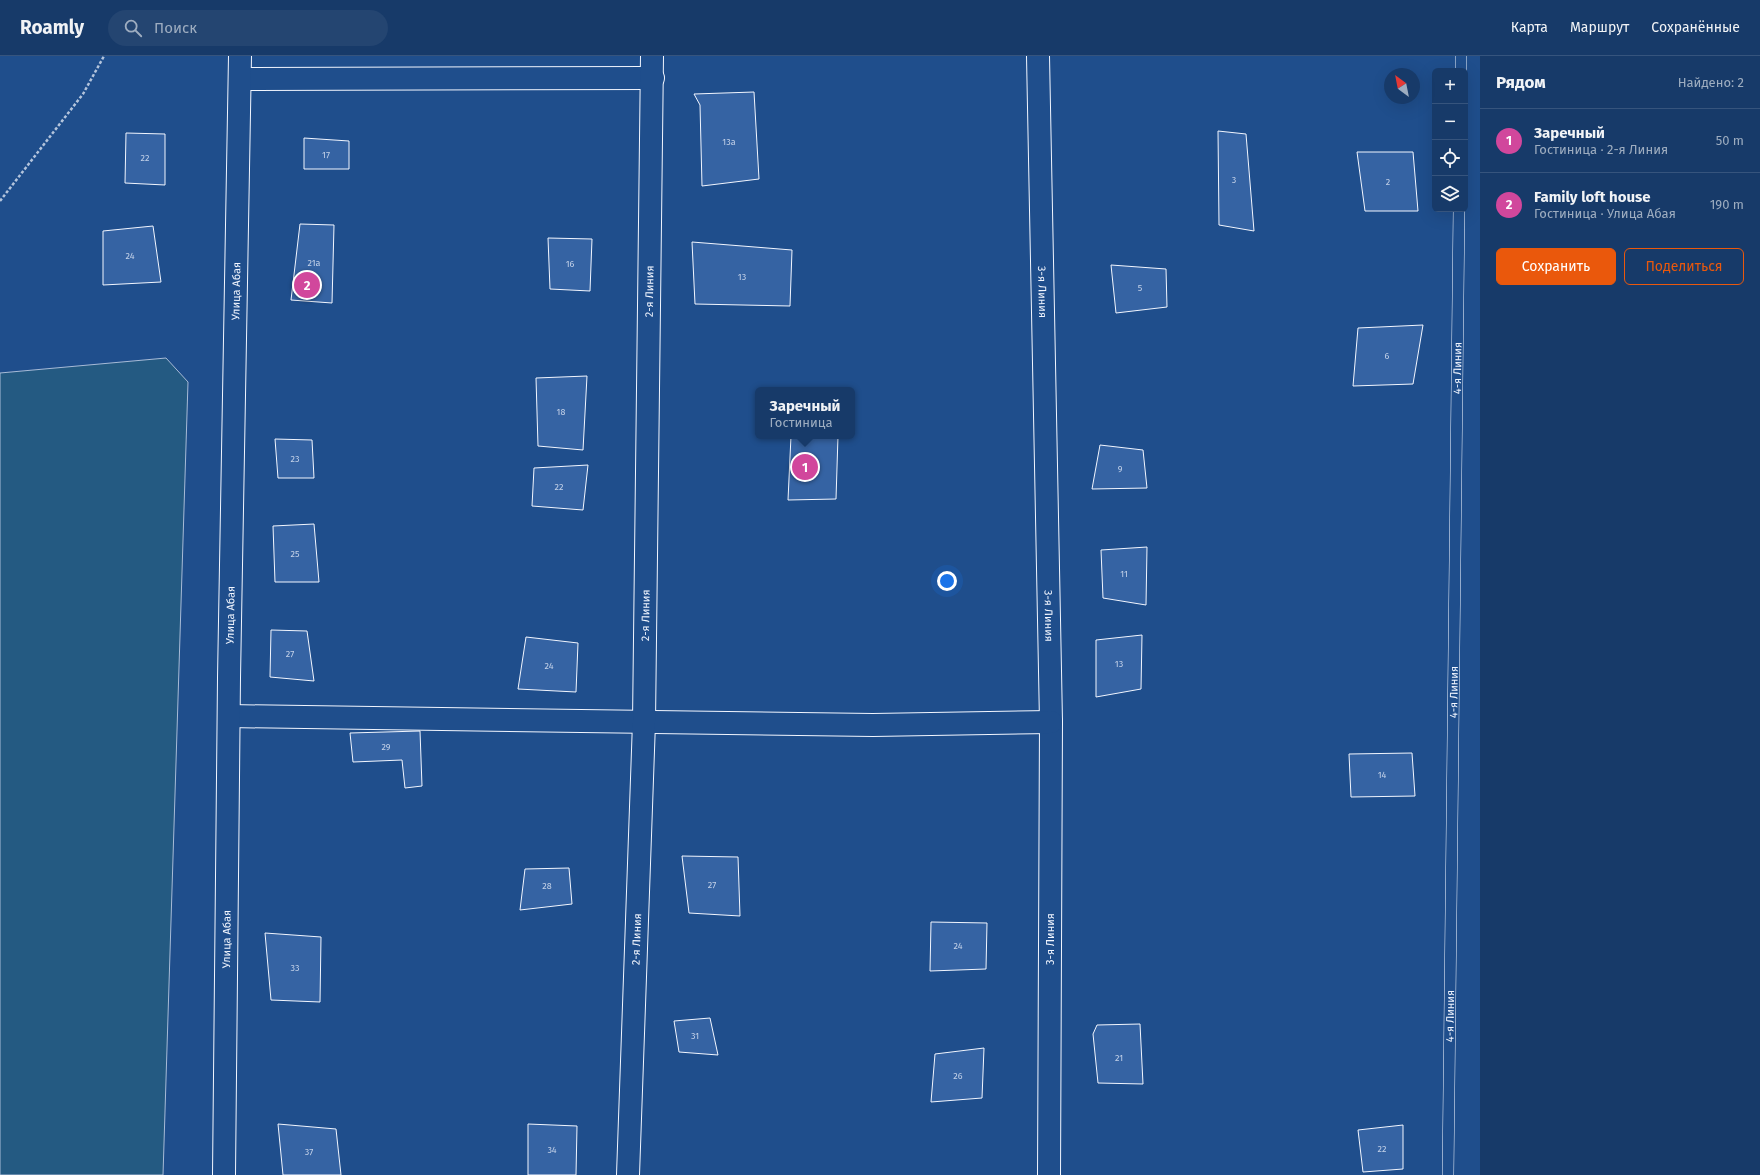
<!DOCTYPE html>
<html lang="ru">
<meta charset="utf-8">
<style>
body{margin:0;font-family:"Fira Sans",sans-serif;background:#244571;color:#f1f3f6}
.controls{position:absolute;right:12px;top:12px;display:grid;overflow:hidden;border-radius:6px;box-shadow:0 4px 16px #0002}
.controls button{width:36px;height:36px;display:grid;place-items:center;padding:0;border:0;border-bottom:1px solid #36547d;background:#173a69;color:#f1f3f6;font:20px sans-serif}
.compass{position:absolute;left:1384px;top:12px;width:36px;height:36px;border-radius:50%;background:#173a69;box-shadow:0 4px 16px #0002;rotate:328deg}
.you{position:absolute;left:947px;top:525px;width:14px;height:14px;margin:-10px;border:3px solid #fff;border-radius:50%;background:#1a73e8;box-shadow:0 0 0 6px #1a73e833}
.badge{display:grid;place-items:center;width:26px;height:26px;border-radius:50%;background:#ea580c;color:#fff;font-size:13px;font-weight:700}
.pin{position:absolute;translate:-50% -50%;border:2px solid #fff;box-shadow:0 1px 4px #0006}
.popup{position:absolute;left:755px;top:331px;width:100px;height:52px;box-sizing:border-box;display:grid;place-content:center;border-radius:6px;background:#173a69;filter:drop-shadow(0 1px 3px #0005);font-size:13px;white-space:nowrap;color:#9eadc0}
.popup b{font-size:15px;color:#f1f3f6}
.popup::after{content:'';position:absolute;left:50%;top:100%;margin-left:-8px;border:8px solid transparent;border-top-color:#173a69}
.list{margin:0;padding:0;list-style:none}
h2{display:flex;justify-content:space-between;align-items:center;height:52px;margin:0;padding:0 16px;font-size:17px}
h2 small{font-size:13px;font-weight:400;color:#9eadc0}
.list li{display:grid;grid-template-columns:26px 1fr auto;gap:12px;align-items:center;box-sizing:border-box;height:64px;padding:0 16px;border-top:1px solid #36547d}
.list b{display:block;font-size:15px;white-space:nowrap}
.list p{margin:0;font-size:13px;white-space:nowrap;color:#9eadc0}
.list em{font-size:13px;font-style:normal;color:#9eadc0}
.actions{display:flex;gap:8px;padding:12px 16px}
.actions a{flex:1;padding:9px 0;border:1px solid #ea580c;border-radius:6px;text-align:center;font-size:14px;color:#ea580c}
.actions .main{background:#ea580c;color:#fff}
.icon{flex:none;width:22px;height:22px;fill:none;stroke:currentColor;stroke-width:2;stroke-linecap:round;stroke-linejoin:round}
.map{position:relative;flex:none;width:1480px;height:1119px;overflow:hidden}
header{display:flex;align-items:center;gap:24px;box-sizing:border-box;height:56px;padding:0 20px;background:#173a69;border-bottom:1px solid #36547d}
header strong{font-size:19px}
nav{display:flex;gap:22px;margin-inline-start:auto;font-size:14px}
.search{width:280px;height:36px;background:#244571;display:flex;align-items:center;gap:10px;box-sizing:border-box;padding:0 14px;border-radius:22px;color:#9eadc0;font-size:15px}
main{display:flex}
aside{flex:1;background:#173a69}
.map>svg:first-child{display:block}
.green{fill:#245a82;stroke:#a8bbd7}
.building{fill:#3563a3;stroke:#f2f6ff}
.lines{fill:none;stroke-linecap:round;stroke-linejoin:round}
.lane-casing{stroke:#f2f6ff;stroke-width:12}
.street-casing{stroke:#f2f6ff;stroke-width:24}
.secondary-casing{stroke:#f2f6ff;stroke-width:24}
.path{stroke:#b3c4dc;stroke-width:2.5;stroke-dasharray:3 2;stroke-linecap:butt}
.lane{stroke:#1f4e8c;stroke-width:11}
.street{stroke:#1f4e8c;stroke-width:22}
.secondary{stroke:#1f4e8c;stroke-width:22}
.labels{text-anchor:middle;stroke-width:3;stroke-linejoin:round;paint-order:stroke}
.number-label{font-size:9px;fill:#c3d1e8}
.street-label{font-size:11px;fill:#f2f6ff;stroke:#1f4e8c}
</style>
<header>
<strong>Roamly</strong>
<div class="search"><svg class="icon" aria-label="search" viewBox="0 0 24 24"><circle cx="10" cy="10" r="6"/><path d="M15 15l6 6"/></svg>Поиск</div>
<nav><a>Карта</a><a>Маршрут</a><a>Сохранённые</a></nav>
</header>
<main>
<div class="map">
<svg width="1480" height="1119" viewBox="0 0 1480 1119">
<rect width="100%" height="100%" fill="#1f4e8c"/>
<polygon class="green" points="166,302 188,326 163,1119 0,1119 0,317"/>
<g class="building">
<polygon points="754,36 759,123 702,130 700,49 694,38"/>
<polygon points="1218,75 1246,78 1254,175 1219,169"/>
<polygon points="126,77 165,78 165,129 125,127"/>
<polygon points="304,82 349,85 349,113 304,113"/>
<polygon points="1357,96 1413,96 1418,155 1365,155"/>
<polygon points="300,168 334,169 332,247 291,244"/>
<polygon points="153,170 161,226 103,229 103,175"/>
<polygon points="548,182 592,183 590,235 550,233"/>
<polygon points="692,186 792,194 790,250 695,248"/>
<polygon points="1111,209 1166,213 1167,251 1116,257"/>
<polygon points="1423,269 1413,328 1353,330 1358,272"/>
<polygon points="587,320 583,394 538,390 536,322"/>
<polygon points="791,380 838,380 836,443 788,444"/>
<polygon points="275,383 312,384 314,422 278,422"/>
<polygon points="1100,389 1143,394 1147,432 1092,433"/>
<polygon points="588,409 583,454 532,450 534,412"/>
<polygon points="314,468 319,526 275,526 273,470"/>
<polygon points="1147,491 1146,549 1103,542 1101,494"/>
<polygon points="271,574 307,575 314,625 270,621"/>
<polygon points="1142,579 1141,633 1096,641 1096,584"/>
<polygon points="526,581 578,587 576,636 518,633"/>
<polygon points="420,675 422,730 405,732 402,704 353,706 350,677"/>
<polygon points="1412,697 1415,740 1351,741 1349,698"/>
<polygon points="682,800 738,801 740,860 689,857"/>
<polygon points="569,812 572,848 520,854 525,813"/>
<polygon points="931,866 987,867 986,913 930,915"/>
<polygon points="265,877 321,881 320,946 271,944"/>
<polygon points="710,962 718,999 679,996 674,965"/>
<polygon points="1140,968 1143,1028 1098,1027 1093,978 1097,969"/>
<polygon points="984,992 982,1042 931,1046 935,998"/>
<polygon points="278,1068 336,1073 341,1119 283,1119"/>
<polygon points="528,1068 577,1070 576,1119 528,1119"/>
<polygon points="1403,1069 1403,1113 1363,1116 1358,1074"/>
</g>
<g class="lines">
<defs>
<g id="lane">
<polyline points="1461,15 1461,0"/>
<path id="s1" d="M1448 1119 1459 153"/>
</g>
<g id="street">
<path id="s2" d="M1038 0 1051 666 1049 1119"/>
<polyline points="240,23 653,22"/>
<polyline points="229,660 873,669 1051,666"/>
<path id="s3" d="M628 1119 644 666 652 0"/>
</g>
<g id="secondary">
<path id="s4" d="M224 1119 229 622 240 0"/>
</g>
</defs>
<use href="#lane" class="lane-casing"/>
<use href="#street" class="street-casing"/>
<use href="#secondary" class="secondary-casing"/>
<polyline class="path" points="0,145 83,38 104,0"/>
<use href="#lane" class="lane"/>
<use href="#street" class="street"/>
<use href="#secondary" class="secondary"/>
</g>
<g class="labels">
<g class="number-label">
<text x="729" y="89">13а</text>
<text x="326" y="102">17</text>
<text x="145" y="105">22</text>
<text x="1234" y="127">3</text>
<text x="1388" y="129">2</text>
<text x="130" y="203">24</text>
<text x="314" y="210">21а</text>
<text x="570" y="211">16</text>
<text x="742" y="224">13</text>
<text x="1140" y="235">5</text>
<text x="1387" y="303">6</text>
<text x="561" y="359">18</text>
<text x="295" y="406">23</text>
<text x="1120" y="416">9</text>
<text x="559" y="434">22</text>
<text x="295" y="501">25</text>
<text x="1124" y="521">11</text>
<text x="290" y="601">27</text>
<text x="1119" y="611">13</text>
<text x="549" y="613">24</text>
<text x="386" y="694">29</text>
<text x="1382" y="722">14</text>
<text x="712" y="832">27</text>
<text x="547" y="833">28</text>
<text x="958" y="893">24</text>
<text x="295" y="915">33</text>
<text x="695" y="983">31</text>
<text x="1119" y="1005">21</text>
<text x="958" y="1023">26</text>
<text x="1382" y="1096">22</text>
<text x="552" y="1097">34</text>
<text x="309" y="1099">37</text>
</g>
<g class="street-label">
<text dy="4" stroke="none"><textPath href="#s4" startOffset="884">Улица Абая</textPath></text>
<text dy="4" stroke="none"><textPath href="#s3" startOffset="884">2-я Линия</textPath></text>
<text dy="4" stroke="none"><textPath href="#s2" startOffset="236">3-я Линия</textPath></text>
<text dy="4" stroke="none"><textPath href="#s1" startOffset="807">4-я Линия</textPath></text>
<text dy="4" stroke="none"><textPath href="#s4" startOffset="560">Улица Абая</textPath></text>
<text dy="4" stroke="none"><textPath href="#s2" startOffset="560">3-я Линия</textPath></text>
<text dy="4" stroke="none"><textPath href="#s3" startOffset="560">2-я Линия</textPath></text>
<text dy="4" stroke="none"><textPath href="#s1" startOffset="483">4-я Линия</textPath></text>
<text dy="4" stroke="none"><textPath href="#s4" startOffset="236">Улица Абая</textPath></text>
<text dy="4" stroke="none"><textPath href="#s3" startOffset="236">2-я Линия</textPath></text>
<text transform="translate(1050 883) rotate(-90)" y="4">3-я Линия</text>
<text dy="4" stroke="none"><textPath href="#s1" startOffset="159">4-я Линия</textPath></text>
</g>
</g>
</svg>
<div class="controls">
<button>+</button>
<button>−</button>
<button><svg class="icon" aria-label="locate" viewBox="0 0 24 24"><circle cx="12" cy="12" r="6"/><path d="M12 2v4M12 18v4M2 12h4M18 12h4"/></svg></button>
<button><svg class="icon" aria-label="layers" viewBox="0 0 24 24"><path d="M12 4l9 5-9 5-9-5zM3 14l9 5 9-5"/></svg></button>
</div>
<svg class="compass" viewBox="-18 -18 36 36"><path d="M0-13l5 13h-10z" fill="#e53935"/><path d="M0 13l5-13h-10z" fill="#9eadc0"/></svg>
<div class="you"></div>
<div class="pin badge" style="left:805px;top:411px;background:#d1479c">1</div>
<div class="popup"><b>Заречный</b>Гостиница</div>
<div class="pin badge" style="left:307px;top:229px;background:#d1479c">2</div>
</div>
<aside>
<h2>Рядом<small>Найдено: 2</small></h2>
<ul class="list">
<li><span class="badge" style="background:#d1479c">1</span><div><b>Заречный</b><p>Гостиница · 2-я Линия</p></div><em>50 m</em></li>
<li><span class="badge" style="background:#d1479c">2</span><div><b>Family loft house</b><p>Гостиница · Улица Абая</p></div><em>190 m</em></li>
</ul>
<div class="actions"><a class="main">Сохранить</a><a>Поделиться</a></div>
</aside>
</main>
